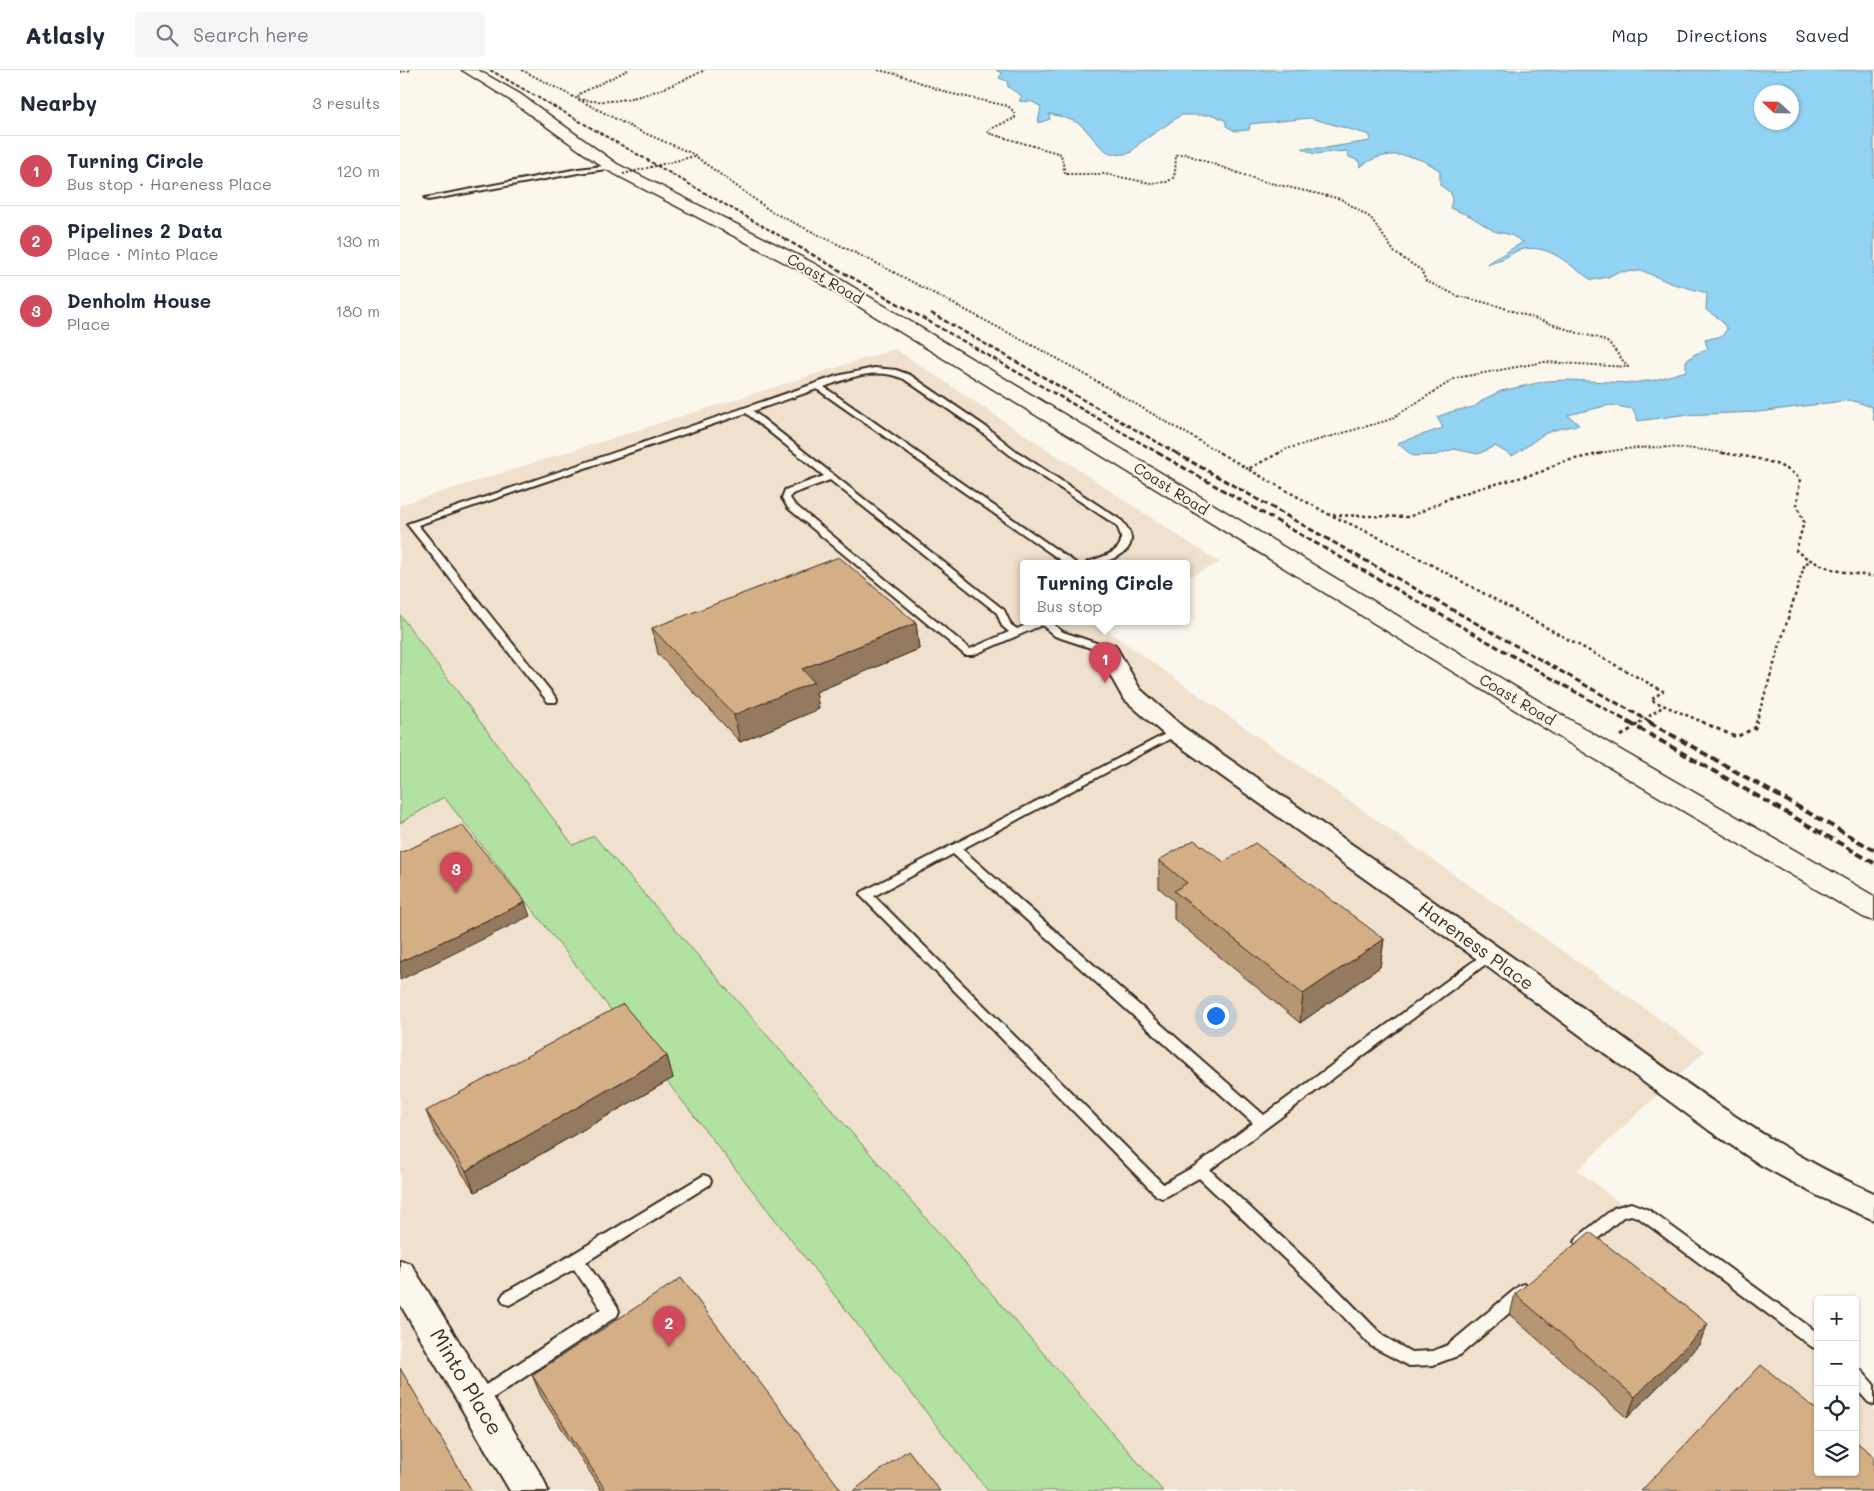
<!DOCTYPE html>
<meta charset="utf-8">
<style>
body{margin:0;font-family:Mali,sans-serif;background:#f6f6f7;color:#1f2937}
.controls{position:absolute;right:15px;bottom:15px;display:grid;overflow:hidden;border-radius:5px;box-shadow:0 1px 4px #0004}
.controls button{width:45px;height:45px;display:grid;place-items:center;padding:0;border:0;border-bottom:1px solid #e0e1e3;background:#fff;color:#1f2937;font:25px sans-serif}
.compass{position:absolute;left:1354px;top:15px;width:45px;height:45px;border-radius:50%;background:#fff;box-shadow:0 1px 4px #0004;rotate:292deg}
.you{position:absolute;left:815px;top:945px;width:18px;height:18px;margin:-12px;border:4px solid #fff;border-radius:50%;background:#1a73e8;box-shadow:0 0 0 8px #1a73e833}
.badge{display:grid;place-items:center;width:32px;height:32px;border-radius:50%;background:#d1495b;color:#fff;font-size:16px;font-weight:700}
.pin{position:absolute;translate:-50% -41px;filter:drop-shadow(0 1px 2px #0008)}
.pin::after{content:'';position:absolute;top:26px;width:18px;height:15px;background:inherit;clip-path:polygon(0 0,100% 0,50% 100%)}
.popup{position:absolute;left:620px;top:490px;width:170px;height:65px;box-sizing:border-box;display:grid;place-content:center;border-radius:5px;background:#fff;filter:drop-shadow(0 1px 4px #0005);font-size:16px;white-space:nowrap;color:#747a83}
.popup b{font-size:19px;color:#1f2937}
.popup::after{content:'';position:absolute;left:50%;top:100%;margin-left:-10px;border:10px solid transparent;border-top-color:#fff}
.list{margin:0;padding:0;list-style:none}
h2{display:flex;justify-content:space-between;align-items:center;height:65px;margin:0;padding:0 20px;font-size:21px}
h2 small{font-size:16px;font-weight:400;color:#747a83}
.list li{display:grid;grid-template-columns:32px 1fr auto;gap:15px;align-items:center;box-sizing:border-box;height:70px;padding:0 20px;border-top:1px solid #e0e1e3}
.list b{display:block;font-size:19px;white-space:nowrap}
.list p{margin:0;font-size:16px;white-space:nowrap;color:#747a83}
.list em{font-size:16px;font-style:normal;color:#747a83}
.icon{flex:none;width:28px;height:28px;fill:none;stroke:currentColor;stroke-width:2;stroke-linecap:round;stroke-linejoin:round}
.map{position:relative;flex:none;width:1474px;height:1421px;overflow:hidden}
header{display:flex;align-items:center;gap:30px;box-sizing:border-box;height:70px;padding:0 25px;background:#fff;border-bottom:1px solid #e0e1e3}
header strong{font-size:24px}
nav{display:flex;gap:28px;margin-inline-start:auto;font-size:18px}
.search{width:350px;height:45px;background:#f6f6f7;display:flex;align-items:center;gap:12px;box-sizing:border-box;padding:0 18px;border-radius:5px;color:#747a83;font-size:19px}
main{display:flex}
aside{flex:1;background:#fff}
.map>svg:first-child{display:block}
.built{fill:#efe1cd}
.green{fill:#b2e2a1;stroke:#768660}
.water{fill:#92d2f3;stroke:#6f8f9e;fill-rule:evenodd}
.lines{fill:none;stroke-linecap:round;stroke-linejoin:round}
.lane-casing{stroke:#3b2a1e;stroke-width:4}
.street-casing{stroke:#3b2a1e;stroke-width:4}
.secondary-casing{stroke:#3b2a1e;stroke-width:3}
.path-far2{stroke:#3b2a1e;stroke-width:2;stroke-dasharray:2 2;stroke-linecap:butt}
.path-far1{stroke:#3b2a1e;stroke-width:2.5;stroke-dasharray:3 3;stroke-linecap:butt}
.path{stroke:#3b2a1e;stroke-width:3;stroke-dasharray:4 4;stroke-linecap:butt}
.lane{fill:#fbf7ec;fill-rule:evenodd}
.street{fill:#fbf7ec;fill-rule:evenodd}
.secondary{fill:#fbf7ec;fill-rule:evenodd}
.rail-far3{stroke:#3b2a1e;stroke-width:2;stroke-dasharray:4 2;stroke-linecap:butt}
.rail-far2{stroke:#3b2a1e;stroke-width:2.5;stroke-dasharray:5 2.5;stroke-linecap:butt}
.rail-far1{stroke:#3b2a1e;stroke-width:3;stroke-dasharray:6 3;stroke-linecap:butt}
.rail{stroke:#3b2a1e;stroke-width:4;stroke-dasharray:8 4;stroke-linecap:butt}
.path-bridge{stroke:#3b2a1e;stroke-width:2;stroke-dasharray:2 2;stroke-linecap:butt}
.wall{fill:#b69673;stroke:#3b2a1e}
.shaded-wall{fill:#947a5e;stroke:#3b2a1e}
.building{fill:#d4af86;stroke:#3b2a1e}
.labels{text-anchor:middle;stroke-width:4;stroke-linejoin:round;paint-order:stroke}
.far-street-label{font-size:15px;fill:#3b2a1e;stroke:#fbf7ec}
.street-label{font-size:18px;fill:#3b2a1e;stroke:#fbf7ec}
.near-street-label{font-size:21px;fill:#3b2a1e;stroke:#fbf7ec}
</style>
<header>
<strong>Atlasly</strong>
<div class="search"><svg class="icon" aria-label="search" viewBox="0 0 24 24"><circle cx="10" cy="10" r="6"/><path d="M15 15l6 6"/></svg>Search here</div>
<nav><a>Map</a><a>Directions</a><a>Saved</a></nav>
</header>
<main>
<aside>
<h2>Nearby<small>3 results</small></h2>
<ul class="list">
<li><span class="badge">1</span><div><b>Turning Circle</b><p>Bus stop · Hareness Place</p></div><em>120 m</em></li>
<li><span class="badge">2</span><div><b>Pipelines 2 Data</b><p>Place · Minto Place</p></div><em>130 m</em></li>
<li><span class="badge">3</span><div><b>Denholm House</b><p>Place</p></div><em>180 m</em></li>
</ul>
</aside>
<div class="map">
<svg width="1474" height="1421" viewBox="0 0 1474 1421">
<rect width="100%" height="100%" fill="#fbf7ec"/>
<filter id="ink" filterUnits="userSpaceOnUse"><feTurbulence type="fractalNoise" baseFrequency=".02" numOctaves="2"/><feDisplacementMap in="SourceGraphic" scale="10" xChannelSelector="R" yChannelSelector="G"/><feConvolveMatrix kernelMatrix="1 2 1 2 8 2 1 2 1" color-interpolation-filters="sRGB"/></filter>
<g filter="url(#ink)">
<polygon class="built" points="495,279 820,493 786,508 786,494 624,494 624,552 695,552 1305,981 1177,1100 1418,1284 1418,1402 1455,1402 1455,1313 1474,1327 1474,1421 0,1421 0,753 44,727 107,808 173,776 0,545 0,435"/>
<polygon class="green" points="0,545 173,775 194,766 763,1421 588,1421 44,727 0,753"/>
<path class="water" d="M596 0H1474V351L1472 337 1450 330 1359 342 1281 345 1238 351 1233 339 1210 335 1168 345 1179 355C1167 357 1152 359 1141 366 1131 373 1123 380 1112 386L1095 376 1078 384 1054 379 1036 385 1013 386 997 373 1043 358 1037 347 1053 341 1074 337 1086 328 1101 321 1147 311 1168 310 1231 313 1255 310 1286 301V291L1295 284 1308 279 1305 270 1322 266 1327 259 1321 250 1306 240 1307 223 1270 213 1243 201 1218 202 1208 207 1192 210C1168 196 1151 172 1119 180 1113 182 1108 187 1102 189 1097 191 1092 193 1087 194L1123 172 1111 165 1094 161 1070 146 1050 138 1052 131 1051 123 1040 115V101C1017 83 984 78 960 97L959 91 949 87 947 81 914 84 902 78H925L970 71V65L910 48 850 54 849 60 835 61 826 56V51L814 45H781L740 73 730 83C725 84 719 85 714 84 701 82 692 65 682 56 677 51 657 45 649 44L650 49 638 53 641 37 633 32 619 31 622 26 608 17 607 11 599 8 602 3ZM1362 22H1392V52H1362Z"/>
<g class="lines">
<defs>
<g id="lane">
<polygon points="212,95 215,97 214,98 178,103 28,130 25,128 178,99"/>
<path d="M474 298 496 300 510 305 586 357 616 381 722 451C726 456 731 462 731 469 731 487 700 494 686 494L688 492C707 485 732 480 716 455L610 385 580 361 504 309C476 297 451 307 424 317L677 494H666L417 319 353 341 604 540 611 555 617 559 633 552H650L663 562 711 578 712 580 711 582H703L655 566 642 555 573 585H565L388 438 382 428 385 420 424 406 346 343 18 455 156 628 157 630 156 632H148L7 454 437 306ZM430 410 597 543 602 556 609 562 570 579 394 434 390 428 392 424Z"/>
<path d="M775 659 780 662 779 664 562 779 864 1045 1086 882H1094L1096 885 1094 888 810 1100 935 1217 983 1266 1011 1282 1033 1281 1048 1275 1119 1216 1124 1214 1129 1216 1132 1221 1129 1226 1060 1285 1033 1295 1009 1296 971 1276 925 1227 799 1108 767 1126 762 1128 757 1126 460 825 462 822ZM553 784 853 1053 795 1096 763 1114 474 826Z"/>
<polygon points="304,1105 309,1107 311,1111 309,1115 186,1192 217,1236 219,1241 217,1246 84,1334 78,1337 72,1334 70,1329 72,1324 201,1239 174,1199 109,1235 104,1233 101,1228 104,1223 171,1185"/>
<polygon points="1231,1133 1249,1140 1418,1263 1418,1279 1412,1277 1239,1148 1231,1145 1223,1147 1188,1177 1183,1178 1178,1177 1175,1172 1178,1167 1214,1138"/>
<polygon points="1455,1298 1461,1300 1474,1315 1474,1335 1468,1332 1455,1317"/>
</g>
<g id="street">
<path d="M707 574 715 575 740 619 783 657C907 743 1031 829 1154 917 1257 991 1357 1072 1474 1123V1150L1420 1127 1361 1095 1310 1061 1081 892 767 667 723 628 696 580 699 575Z"/>
<polygon points="0,1190 11,1194 143,1408 148,1421 110,1421 0,1234"/>
</g>
<polygon id="secondary" points="62,0 78,0 120,24 217,94 415,194 1210,674 1474,826 1474,851 1463,847 1190,686 403,202 207,100 110,30"/>
</defs>
<use href="#lane" class="lane-casing"/>
<use href="#street" class="street-casing"/>
<use href="#secondary" class="secondary-casing"/>
<g class="path-far2">
<polyline points="122,0 235,59 291,83 372,142 482,196 658,289 822,384"/>
<path d="M228 0 179 24 178 29C222 38 266 19 305 0"/>
<polyline points="478,0 500,5 548,23 608,36 614,42 615,48 588,60 588,63 661,84 665,104 705,104 750,113 767,112 773,108 775,103 776,85 785,84 861,111 941,129 971,148 995,183 1021,200 1026,211 1058,226 1095,235 1178,263 1199,268 1209,273 1228,297 1144,292 1056,308 989,350 886,379 877,384"/>
<polyline points="0,2 11,0"/>
<path d="M1197 384C1240 374 1287 376 1329 384"/>
</g>
<g class="path-far1">
<polyline points="820,383 848,399"/>
<polyline points="879,383 848,399 930,445 1009,447 1050,428 1077,419 1141,402 1161,392 1203,383"/>
<path d="M1322 383C1349 387 1381 390 1400 409L1397 435 1404 452 1396 481C1420 498 1445 504 1474 506"/>
<polyline points="933,446 993,474 1263,621 1251,630 1305,653"/>
<polyline points="1239,653 1264,636"/>
<polyline points="1356,653 1405,493 1410,492"/>
</g>
<g class="path">
<polyline points="1302,652 1336,667 1355,658 1357,652"/>
<polyline points="1221,666 1241,652"/>
</g>
<use href="#lane" class="lane"/>
<use href="#street" class="street"/>
<use href="#secondary" class="secondary"/>
<polyline class="rail-far3" points="90,0 387,170"/>
<g class="rail-far2">
<polyline points="385,169 760,384"/>
<polyline points="531,243 778,384"/>
</g>
<g class="rail-far1">
<polyline points="758,383 1230,653"/>
<polyline points="776,383 1252,653"/>
</g>
<g class="rail">
<polyline points="1228,652 1474,793"/>
<polyline points="1249,652 1474,780"/>
</g>
<polyline class="path-bridge" points="223,104 295,86"/>
</g>
<g class="wall">
<polygon points="516,553 519,579 416,622 419,639 340,672 258,584 252,558"/>
<polygon points="759,790 824,792 984,869 980,897 900,953 774,849 774,831 759,818"/>
<polygon points="267,986 273,1008 75,1122 35,1063 26,1041"/>
<polygon points="1115,1224 1299,1275 1227,1348 1110,1245"/>
<polygon points="132,1305 442,1421 202,1421 141,1326"/>
</g>
<g class="shaded-wall">
<polygon points="516,553 519,579 416,622 419,639 340,672 334,645 402,599"/>
<polygon points="125,832 130,846 0,910 0,892"/>
<polygon points="984,869 980,897 900,953 903,924"/>
<polygon points="267,986 273,1008 75,1122 66,1101"/>
<polygon points="1308,1254 1299,1275 1227,1348 1235,1327"/>
</g>
<g class="building">
<polygon points="439,487 516,553 402,599 414,612 334,645 252,558"/>
<polygon points="62,755 125,832 0,892 0,783"/>
<polygon points="794,770 824,792 855,773 984,869 903,924 774,821 787,813 759,790"/>
<polygon points="223,934 267,986 66,1101 26,1041"/>
<polygon points="1190,1162 1308,1254 1235,1327 1115,1224"/>
<polygon points="281,1208 442,1421 206,1421 132,1305"/>
<polygon points="1361,1295 1418,1341 1418,1402 1455,1402 1455,1371 1474,1386 1474,1421 1241,1421"/>
<polygon points="0,1298 72,1421 0,1421"/>
<polygon points="508,1380 540,1421 453,1421"/>
</g>
</g>
<g class="labels">
<g class="far-street-label">
<text transform="translate(425 209) rotate(30)" y="5">Coast Road</text>
<text transform="translate(771 419) rotate(32)" y="5">Coast Road</text>
<text transform="translate(1117 630) rotate(31)" y="5">Coast Road</text>
</g>
<g class="street-label">
<text transform="translate(1076 876) rotate(36)" y="6">Hareness Place</text>
</g>
<g class="near-street-label">
<text transform="translate(66 1312) rotate(59)" y="7">Minto Place</text>
</g>
</g>
</svg>
<div class="controls">
<button>+</button>
<button>−</button>
<button><svg class="icon" aria-label="locate" viewBox="0 0 24 24"><circle cx="12" cy="12" r="6"/><path d="M12 2v4M12 18v4M2 12h4M18 12h4"/></svg></button>
<button><svg class="icon" aria-label="layers" viewBox="0 0 24 24"><path d="M12 4l9 5-9 5-9-5zM3 14l9 5 9-5"/></svg></button>
</div>
<svg class="compass" viewBox="-18 -18 36 36"><path d="M0-13l5 13h-10z" fill="#e53935"/><path d="M0 13l5-13h-10z" fill="#747a83"/></svg>
<div class="you"></div>
<div class="pin badge" style="left:705px;top:613px">1</div>
<div class="popup"><b>Turning Circle</b>Bus stop</div>
<div class="pin badge" style="left:269px;top:1277px">2</div>
<div class="pin badge" style="left:56px;top:823px">3</div>
</div>
</main>
